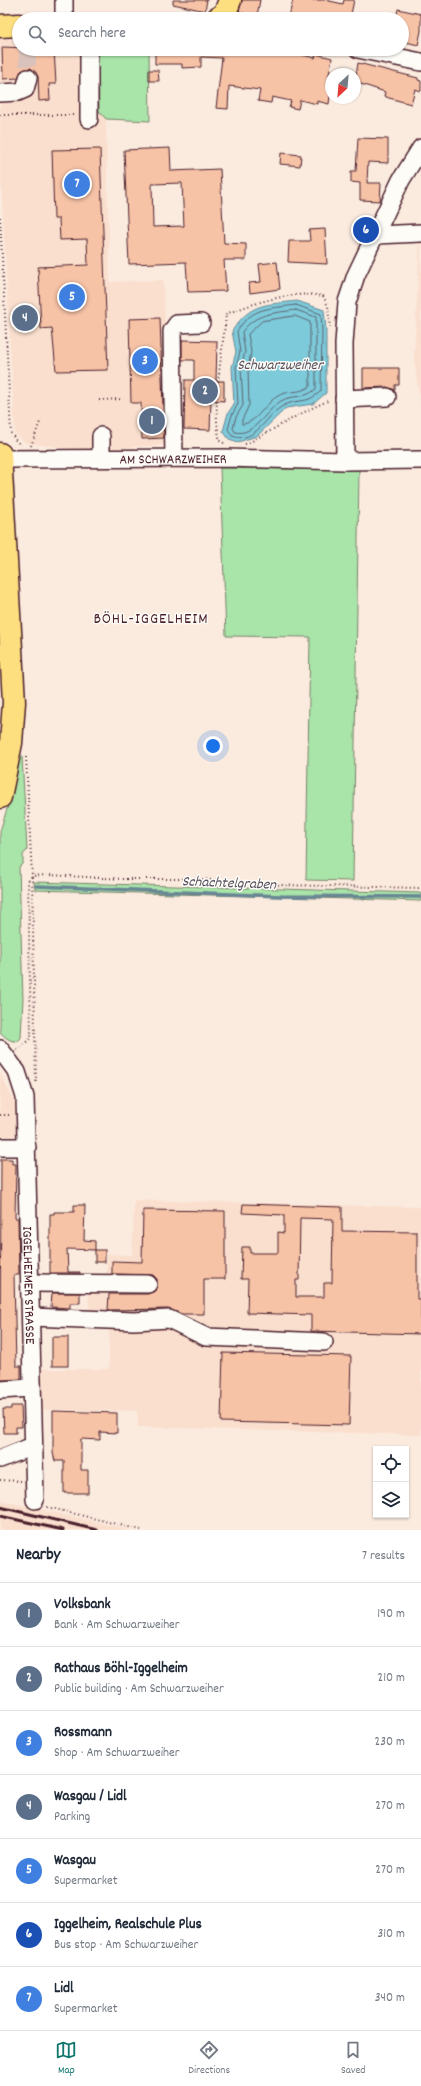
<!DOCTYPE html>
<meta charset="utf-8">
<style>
body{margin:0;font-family:Dekko,sans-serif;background:#f6f6f7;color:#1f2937}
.controls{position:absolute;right:12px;bottom:12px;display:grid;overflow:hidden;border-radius:0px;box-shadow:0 1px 3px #0004}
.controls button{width:36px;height:36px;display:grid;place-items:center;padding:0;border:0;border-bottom:1px solid #e0e1e3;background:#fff;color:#1f2937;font:20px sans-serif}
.compass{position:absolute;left:325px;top:68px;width:36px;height:36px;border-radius:50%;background:#fff;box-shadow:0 1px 3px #0004;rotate:206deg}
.you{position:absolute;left:213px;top:746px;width:14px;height:14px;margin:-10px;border:3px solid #fff;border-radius:50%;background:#1a73e8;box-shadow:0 0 0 6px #1a73e833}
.badge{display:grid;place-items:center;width:26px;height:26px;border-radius:50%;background:#0f766e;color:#fff;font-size:13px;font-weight:700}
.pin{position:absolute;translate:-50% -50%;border:2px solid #fff;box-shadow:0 1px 4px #0006}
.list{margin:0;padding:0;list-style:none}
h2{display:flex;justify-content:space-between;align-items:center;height:52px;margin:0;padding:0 16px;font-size:17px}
h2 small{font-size:13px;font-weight:400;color:#747a83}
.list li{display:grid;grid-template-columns:26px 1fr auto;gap:12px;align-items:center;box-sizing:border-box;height:64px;padding:0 16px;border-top:1px solid #e0e1e3}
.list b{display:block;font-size:15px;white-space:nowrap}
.list p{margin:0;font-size:13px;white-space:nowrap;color:#747a83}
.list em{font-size:13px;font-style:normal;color:#747a83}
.icon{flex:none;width:22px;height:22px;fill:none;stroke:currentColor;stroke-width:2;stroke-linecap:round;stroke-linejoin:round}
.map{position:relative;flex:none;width:421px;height:1530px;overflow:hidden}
.search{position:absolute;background:#fff;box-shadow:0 1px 3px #0004;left:12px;right:12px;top:12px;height:44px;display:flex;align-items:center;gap:10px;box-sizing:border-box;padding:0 14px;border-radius:22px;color:#747a83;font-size:15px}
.sheet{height:500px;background:#fff}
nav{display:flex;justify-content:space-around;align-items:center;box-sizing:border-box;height:56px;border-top:1px solid #e0e1e3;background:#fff;font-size:11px;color:#747a83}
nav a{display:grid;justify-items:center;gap:2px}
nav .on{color:#0f766e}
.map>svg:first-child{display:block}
.built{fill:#fadfce}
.green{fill:#a9e4a9;stroke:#7a826a}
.water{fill:#7ccada;stroke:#688694}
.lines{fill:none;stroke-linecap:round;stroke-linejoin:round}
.shore{stroke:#5e6371;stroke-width:1}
.stream{stroke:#688694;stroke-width:3.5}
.building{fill:#f7c3a7;stroke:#4a1f2b;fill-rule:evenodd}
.minor-tunnel{stroke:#d8c2bb;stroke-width:17;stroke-dasharray:17 8;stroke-linecap:butt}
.minor-casing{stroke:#4a1f2b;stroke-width:20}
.major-casing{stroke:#4a1f2b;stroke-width:25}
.path{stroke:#4a1f2b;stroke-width:2;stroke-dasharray:1 3;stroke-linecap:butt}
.minor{stroke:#fdfcf7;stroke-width:17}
.major{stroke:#fddf80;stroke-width:22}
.rail{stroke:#4a1f2b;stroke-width:3}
.labels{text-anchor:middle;stroke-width:3;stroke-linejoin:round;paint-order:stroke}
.street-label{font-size:14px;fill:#4a1f2b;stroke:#fdfcf7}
.water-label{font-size:15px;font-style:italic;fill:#595260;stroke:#fdfcf7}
.quarter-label{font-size:16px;letter-spacing:1px;fill:#4a1f2b;stroke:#fdfcf7}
</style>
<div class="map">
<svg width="421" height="1530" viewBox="0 0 421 1530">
<rect width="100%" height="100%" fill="#fbebdf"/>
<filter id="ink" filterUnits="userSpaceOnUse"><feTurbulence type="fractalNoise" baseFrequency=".025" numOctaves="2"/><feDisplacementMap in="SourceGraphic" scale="8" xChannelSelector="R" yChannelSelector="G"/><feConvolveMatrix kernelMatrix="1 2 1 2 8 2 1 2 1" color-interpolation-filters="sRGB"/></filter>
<g filter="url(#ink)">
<g class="built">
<polygon points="19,38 19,49 98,49 99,111 106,119 110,282 163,280 171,445 81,450 26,443 15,434 0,165 0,39"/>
<polygon points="421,213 421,408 414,360"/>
<polygon points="0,1072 16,1105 18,1136 0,1136"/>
<polygon points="134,1200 421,1207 421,1435 138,1427 137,1411 42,1410 41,1369 109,1369 109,1318 89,1317 88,1287 106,1287 107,1254 132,1255"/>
<polygon points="0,1500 44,1510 131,1530 0,1530"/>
</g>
<g class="green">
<polygon points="98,49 149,49 150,121 106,119 99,111"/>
<polygon points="220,468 359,470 353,881 306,880 310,637 226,636"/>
<path d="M22 756 27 850 23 855V863L19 867 23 999 21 1037 19 1041C10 1042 6 1038 0 1032V831L13 790 19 757Z"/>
<polygon points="34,882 421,893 421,901 35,890"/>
</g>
<path class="water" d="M297 301 324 310 326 330V393L313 404 286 408 257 436 238 442 229 439 223 431 228 413 234 404 232 367 236 352 232 331C251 302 266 305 297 301Z"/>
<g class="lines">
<g class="shore">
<path d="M296 305 321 314 322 330 321 391C306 405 300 398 285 405 267 412 257 445 232 436L228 429 232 415 238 404 236 367 240 352 237 331C253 306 269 309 296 305Z"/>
<path d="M296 310 316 317V389C304 400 292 394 281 401 267 409 254 437 235 432L233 428 236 417 243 405 241 368 245 352 242 332C255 313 274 313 296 310Z"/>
<path d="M295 316 310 322V386C301 394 287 390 278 396 265 403 257 423 242 424V420L249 405 248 369 251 352 248 334 262 321Z"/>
</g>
<polyline class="stream" points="36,886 281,896 421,897"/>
</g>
<g class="building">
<polygon points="173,0 207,0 205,11 173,4"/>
<polygon points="242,0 260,0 257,16 239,12"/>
<polygon points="293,0 325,0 343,4 344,0 354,0 350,19 300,19 289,16"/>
<polygon points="398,9 421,14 421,31 418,45 402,41 402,19 396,19"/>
<polygon points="2,47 54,49 56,84 49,84 50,100 39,101 38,76 31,68 21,71 18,78 3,79"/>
<polygon points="155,49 278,49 315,58 316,54 332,58 327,86 331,87 329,104 317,101 317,104 300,100 298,109 289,107 291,101 272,97 271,103 258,101 260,90 229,86 228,109 216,108 222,58 201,57 201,67 182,68 182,64 155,64"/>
<polygon points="358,63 418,78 418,80 421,81 421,91 415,89 411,104 389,98 384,96 385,92 355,82"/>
<polygon points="149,70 158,70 159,81 149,81"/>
<polygon points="358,138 388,139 388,163 368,162 367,183 381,183 380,201 360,200 360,183 351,182 351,171 356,171"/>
<path d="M170 148 171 171 220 169 224 243 246 244V260H224L226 291 188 292 186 262 129 264 124 150ZM182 183 184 226 153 227 152 184Z"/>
<polygon points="100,149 108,370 56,371 52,328 41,329 38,267 88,265 87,239 60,240 59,219 54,219 52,150"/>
<polygon points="281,153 301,155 300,166 280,164"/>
<polygon points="325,229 327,264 288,262 289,241 310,241 309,230"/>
<polygon points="277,262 280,289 250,293 249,283 261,282 259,264"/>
<polygon points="160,318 164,438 142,439 141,403 131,403 129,319"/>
<polygon points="182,340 217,341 216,381 224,381 224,401 211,400 210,430 184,429 185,380 194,380 194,360 182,360"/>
<polygon points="363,368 399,368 399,385 395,385 395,390 387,387 363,388"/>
<polygon points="1,1159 12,1159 12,1164 16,1164 15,1218 18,1218 19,1275 14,1275 16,1366 21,1366 21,1379 4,1380 0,1379"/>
<path d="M243 1204 342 1207V1231L417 1232V1299H421V1334L311 1331V1315L247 1313 248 1279H241L242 1247H250V1253H278V1232L284 1233V1215L242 1213ZM300 1218 333 1219 332 1283H324V1297H296V1280H299Z"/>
<polygon points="74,1205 85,1205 84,1240 95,1241 95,1250 67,1249 68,1272 80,1272 80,1273 50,1273 50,1214 54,1214 54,1212 74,1212"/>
<polygon points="143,1210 225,1211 225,1279 204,1279 204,1314 182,1314 168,1309 108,1310 109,1294 148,1294 157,1289 157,1279 153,1275 112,1274 112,1261 142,1262"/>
<rect x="95" y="1250" width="10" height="12"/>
<polygon points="52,1293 80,1293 80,1303 70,1303 70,1308 51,1307"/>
<rect x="52" y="1337" width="16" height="29"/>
<polygon points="223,1353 351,1356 349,1425 221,1422"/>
<polygon points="11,1406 21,1406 22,1427 16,1427 16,1433 4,1433 3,1409 11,1409"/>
<polygon points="53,1411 117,1413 117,1433 100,1432 100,1440 81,1439 81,1470 88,1470 88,1493 64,1493 64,1461 55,1461 53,1453"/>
</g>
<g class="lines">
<polyline class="minor-tunnel" points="27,49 28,78"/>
<defs>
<g id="minor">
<polyline points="64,0 64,19"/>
<polyline points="89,49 89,119"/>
<polyline points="358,49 421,62"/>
<polyline points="0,93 18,92 25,89 28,78"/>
<polyline points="376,235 421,233"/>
<polyline points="344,399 387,397"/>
<polyline points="101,436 101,458"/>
<polyline points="174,458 172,331 177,324 201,323"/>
<path id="s1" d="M0 459 226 458 345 461 421 460"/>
<polyline points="345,461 344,344 347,302 356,275 401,180 421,148"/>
<path id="s2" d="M0 1049 17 1072 25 1097 35 1500"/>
<polyline points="0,1147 27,1147"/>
<polyline points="30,1283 148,1284"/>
<polyline points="31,1317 134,1321 169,1319 206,1337 324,1342"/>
<polyline points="0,1390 31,1388"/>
<polyline points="0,1459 33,1446"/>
</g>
<g id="major">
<polyline points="217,19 225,13 230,0"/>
<polyline points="0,26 19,25"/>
<polyline points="0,454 14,702 11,743 0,797"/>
</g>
</defs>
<use href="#minor" class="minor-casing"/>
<use href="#major" class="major-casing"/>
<g class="path">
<polyline points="0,115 75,115"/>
<polyline points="0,217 11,433 16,441 21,445"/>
<polyline points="99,400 123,399"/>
<path d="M224 443 220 441C211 407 223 351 226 314 254 303 293 290 323 296L328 306 330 327"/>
<path d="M245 444C254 441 260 436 268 432 288 421 308 409 330 400"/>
<polyline points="31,446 40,422"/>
<polyline points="26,757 32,876 36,1083"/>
<polyline points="17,1050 31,1038 28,881 32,876 48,875 123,879 198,879 280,885 421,888"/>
<polyline points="0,1115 12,1115"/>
<polyline points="0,1480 21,1481"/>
<polyline points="47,1507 141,1530"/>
</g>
<use href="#minor" class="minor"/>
<use href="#major" class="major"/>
<g class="rail">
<polyline points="0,1507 97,1530"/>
<polyline points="0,1516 63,1530"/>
</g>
</g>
</g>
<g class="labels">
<g class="street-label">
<text dy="5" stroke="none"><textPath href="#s1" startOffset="173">AM SCHWARZWEIHER</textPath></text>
<text dy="5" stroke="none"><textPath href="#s2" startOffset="243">IGGELHEIMER STRASSE</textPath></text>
</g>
<g class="water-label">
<text x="280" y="369">Schwarzweiher</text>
<text transform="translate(229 882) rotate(2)" y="5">Schachtelgraben</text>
</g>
<g class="quarter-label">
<text x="151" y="623">BÖHL-IGGELHEIM</text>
</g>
</g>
</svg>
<div class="controls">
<button><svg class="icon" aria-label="locate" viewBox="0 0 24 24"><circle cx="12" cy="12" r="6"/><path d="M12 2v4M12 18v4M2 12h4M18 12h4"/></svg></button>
<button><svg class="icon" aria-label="layers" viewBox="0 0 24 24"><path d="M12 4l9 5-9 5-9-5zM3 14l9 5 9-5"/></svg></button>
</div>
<svg class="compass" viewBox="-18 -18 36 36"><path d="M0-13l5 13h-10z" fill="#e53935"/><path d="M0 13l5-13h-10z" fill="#747a83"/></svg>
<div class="you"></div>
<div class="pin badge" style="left:152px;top:421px;background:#5c6f8a">1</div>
<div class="pin badge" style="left:205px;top:391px;background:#5c6f8a">2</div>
<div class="pin badge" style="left:145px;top:361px;background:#3f7fe0">3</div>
<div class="pin badge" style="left:25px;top:318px;background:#5c6f8a">4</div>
<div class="pin badge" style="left:72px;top:297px;background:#3f7fe0">5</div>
<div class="pin badge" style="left:366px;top:230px;background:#1a4fb4">6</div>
<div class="pin badge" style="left:77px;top:184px;background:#3f7fe0">7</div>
<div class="search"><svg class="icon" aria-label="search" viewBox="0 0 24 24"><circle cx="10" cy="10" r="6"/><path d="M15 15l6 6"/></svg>Search here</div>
</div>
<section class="sheet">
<h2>Nearby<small>7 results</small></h2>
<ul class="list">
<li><span class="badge" style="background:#5c6f8a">1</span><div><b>Volksbank</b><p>Bank · Am Schwarzweiher</p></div><em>190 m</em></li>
<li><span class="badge" style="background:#5c6f8a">2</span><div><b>Rathaus Böhl-Iggelheim</b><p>Public building · Am Schwarzweiher</p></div><em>210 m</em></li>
<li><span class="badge" style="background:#3f7fe0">3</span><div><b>Rossmann</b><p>Shop · Am Schwarzweiher</p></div><em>230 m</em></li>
<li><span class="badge" style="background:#5c6f8a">4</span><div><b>Wasgau / Lidl</b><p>Parking</p></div><em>270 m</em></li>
<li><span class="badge" style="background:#3f7fe0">5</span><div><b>Wasgau</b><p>Supermarket</p></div><em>270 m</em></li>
<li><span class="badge" style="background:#1a4fb4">6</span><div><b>Iggelheim, Realschule Plus</b><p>Bus stop · Am Schwarzweiher</p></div><em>310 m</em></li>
<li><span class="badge" style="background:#3f7fe0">7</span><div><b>Lidl</b><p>Supermarket</p></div><em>340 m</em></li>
</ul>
</section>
<nav>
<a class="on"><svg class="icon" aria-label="map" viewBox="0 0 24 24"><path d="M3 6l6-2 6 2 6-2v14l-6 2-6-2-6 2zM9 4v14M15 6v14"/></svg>Map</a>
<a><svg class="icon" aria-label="directions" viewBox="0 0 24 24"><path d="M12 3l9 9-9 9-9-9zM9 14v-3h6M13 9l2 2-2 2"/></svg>Directions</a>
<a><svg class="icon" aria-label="saved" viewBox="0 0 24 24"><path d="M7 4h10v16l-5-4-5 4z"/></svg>Saved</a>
</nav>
